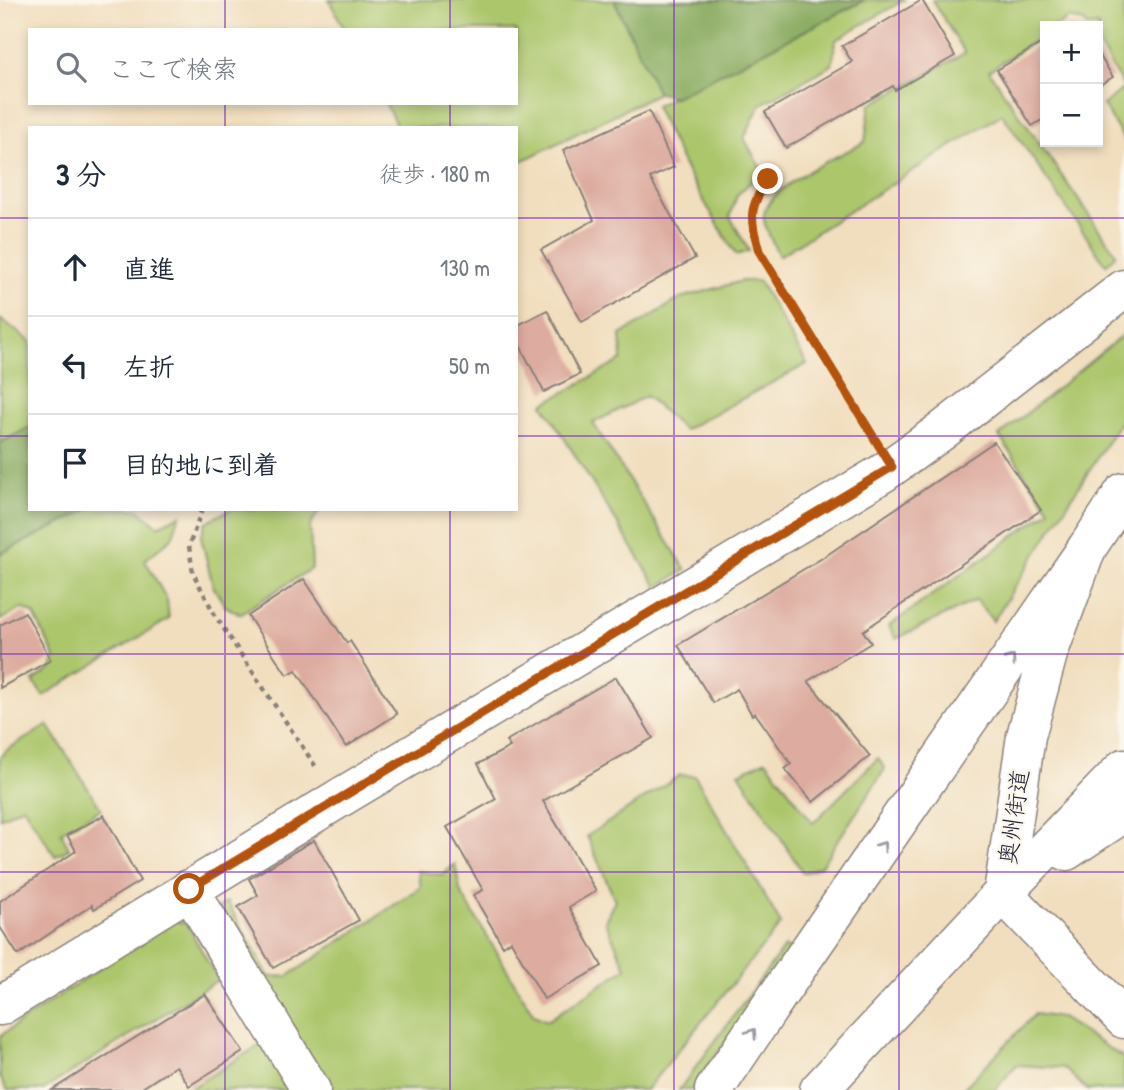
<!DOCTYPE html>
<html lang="ja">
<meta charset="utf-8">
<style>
body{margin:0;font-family:"Patrick Hand","Klee One",sans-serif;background:#f2f2f3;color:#1f2937}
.controls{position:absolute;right:21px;top:21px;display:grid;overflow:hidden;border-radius:0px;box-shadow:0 4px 10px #0003}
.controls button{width:63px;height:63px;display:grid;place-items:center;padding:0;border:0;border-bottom:2px solid #e0e1e3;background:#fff;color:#1f2937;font:35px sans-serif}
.stop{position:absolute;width:21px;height:21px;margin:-16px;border:5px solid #b45309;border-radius:50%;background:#fff}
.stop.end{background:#b45309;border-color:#fff;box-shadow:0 2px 7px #0008}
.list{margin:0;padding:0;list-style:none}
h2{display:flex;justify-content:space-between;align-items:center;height:91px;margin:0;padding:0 28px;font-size:30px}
h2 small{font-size:23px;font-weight:400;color:#747a83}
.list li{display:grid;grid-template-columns:46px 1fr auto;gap:21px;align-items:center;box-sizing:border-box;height:98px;padding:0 28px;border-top:2px solid #e0e1e3}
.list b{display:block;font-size:26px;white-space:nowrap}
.list em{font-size:23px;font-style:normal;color:#747a83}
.icon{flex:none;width:38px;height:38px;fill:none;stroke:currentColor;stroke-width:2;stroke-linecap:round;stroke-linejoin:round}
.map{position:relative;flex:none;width:1124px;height:1090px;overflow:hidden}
.search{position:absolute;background:#fff;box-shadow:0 4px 10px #0003;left:28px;top:28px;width:490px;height:77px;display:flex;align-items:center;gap:18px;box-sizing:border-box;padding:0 24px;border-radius:0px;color:#747a83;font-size:26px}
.panel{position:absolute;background:#fff;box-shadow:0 4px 10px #0003;left:28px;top:126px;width:490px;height:385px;border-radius:0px}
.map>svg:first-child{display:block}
.green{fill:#acc66c;stroke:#677454;stroke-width:2}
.forest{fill:#89ab60;stroke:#56664e;stroke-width:2}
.building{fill:#ddab9f}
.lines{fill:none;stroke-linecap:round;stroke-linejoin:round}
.minor-casing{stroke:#8a807c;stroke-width:41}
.major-casing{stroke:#8a807c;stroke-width:41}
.highway-casing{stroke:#8a807c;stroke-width:41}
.path{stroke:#8a807c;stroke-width:4.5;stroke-dasharray:5 5;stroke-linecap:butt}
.minor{stroke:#fff;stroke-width:38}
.major{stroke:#fff;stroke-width:38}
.highway{stroke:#fff;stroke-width:38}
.oneway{stroke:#9c9ca7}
.route{stroke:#b45309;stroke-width:9}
.grid{fill:none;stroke:#7b2cbf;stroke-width:2;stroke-opacity:0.55}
.labels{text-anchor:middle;stroke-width:5;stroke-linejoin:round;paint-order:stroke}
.street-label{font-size:24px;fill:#22223b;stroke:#fbf7ec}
</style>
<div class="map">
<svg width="1124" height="1090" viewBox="0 0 1124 1090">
<rect width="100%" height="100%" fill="#fbf7ec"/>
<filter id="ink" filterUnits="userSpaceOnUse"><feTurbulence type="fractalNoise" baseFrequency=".0143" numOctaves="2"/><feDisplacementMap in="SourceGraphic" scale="14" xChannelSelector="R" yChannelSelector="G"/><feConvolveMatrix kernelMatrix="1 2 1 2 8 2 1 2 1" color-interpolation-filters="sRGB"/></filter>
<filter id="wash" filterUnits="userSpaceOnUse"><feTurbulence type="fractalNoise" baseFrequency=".00686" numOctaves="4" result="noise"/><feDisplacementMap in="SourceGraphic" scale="28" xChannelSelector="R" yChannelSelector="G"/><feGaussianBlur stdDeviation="1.57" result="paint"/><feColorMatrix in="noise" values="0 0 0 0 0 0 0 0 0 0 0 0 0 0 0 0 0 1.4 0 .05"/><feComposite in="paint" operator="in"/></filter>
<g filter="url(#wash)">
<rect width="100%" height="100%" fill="#f1debe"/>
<g class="green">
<polygon points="329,0 614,0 658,93 516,164 516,128 398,128 385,103 516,103 516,30 345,30"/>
<polygon points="865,0 904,0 836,40 832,65 760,105 744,138 762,171 737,195 730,217 749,251 736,255 688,174 655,106"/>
<path d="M932 0H1124V140L1103 105 1124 88 1098 44V26H1087L1084 22 1069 18 1057 26H1045V34L989 71 1116 254 1106 265 1002 114 779 256C774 245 766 231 764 220 760 188 841 155 865 142L870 105 965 53Z"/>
<polygon points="742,281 759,281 807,364 684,430 646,396 593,423 686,570 657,587 543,404 622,360 621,335 681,298"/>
<polygon points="0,319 30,341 30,427 0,443"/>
<polygon points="1124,334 1124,416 993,621 976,600 896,639 889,626 1050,510 999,436"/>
<polygon points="90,509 138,509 158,526 180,515 172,538 145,560 167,600 169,619 43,696 33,681 51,669 55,657 34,614 23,608 0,620 0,554"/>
<polygon points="231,509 320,509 310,526 312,568 240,614 225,606 213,586 201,537 206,522"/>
<polygon points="48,725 101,809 61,832 69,849 55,856 23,806 0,818 0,757 5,751"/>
<polygon points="878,758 885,769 821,866 803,873 739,773 766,760 813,823"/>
<polygon points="680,775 695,776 781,924 646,1090 330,1090 218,908 227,902 269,977 288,976 421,887 418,871 443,875 455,864 460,891 534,1015 547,1021 626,968 605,921 615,900 587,836"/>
<polygon points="171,920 187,924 218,980 43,1090 7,1090 0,1078 0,1036"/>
<polygon points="785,946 791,952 691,1090 679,1090"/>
<polygon points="1035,1014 1061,1018 1124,1058 1124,1090 1087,1090 1064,1068 1016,1065 995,1090 962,1090"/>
<polygon points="263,1043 292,1090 188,1090"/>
</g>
<g class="forest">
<polygon points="614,0 865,0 675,97 658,93"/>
<polygon points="30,427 30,509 90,509 0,554 0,443"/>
</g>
<g id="blocks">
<g class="building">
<polygon points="922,0 955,56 895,90 893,86 786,148 765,112 852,62 842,46"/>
<polygon points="1045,41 1045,118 1032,126 997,70"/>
<polygon points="1098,53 1113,77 1098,86"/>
<polygon points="649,111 674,167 650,178 695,258 582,322 541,250 594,220 563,150"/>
<polygon points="547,310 580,374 544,392 516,338 516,326"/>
<polygon points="994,442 1041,510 863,631 871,643 808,681 870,756 813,802 785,769 791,764 755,713 752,715 737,689 713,703 678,645 824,557"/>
<polygon points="304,579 347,643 350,641 397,714 346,747 296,670 287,675 248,616"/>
<polygon points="25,612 51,660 0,688 0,625"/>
<polygon points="616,677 653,738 543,801 596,891 569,907 602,966 544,999 511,941 503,946 473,895 483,890 447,827 496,799 478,764 510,747 506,741"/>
<polygon points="104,815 140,881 94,909 92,905 18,955 0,927 0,901 76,851 67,835"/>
<polygon points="314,840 359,920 273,968 238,907 258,895 249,879"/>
<polygon points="205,994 243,1052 189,1086 176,1066 139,1090 52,1090"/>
</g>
</g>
</g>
<g filter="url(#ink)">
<use href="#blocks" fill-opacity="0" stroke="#8a807c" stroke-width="2"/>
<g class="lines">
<defs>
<g id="minor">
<polyline points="189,889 311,1090"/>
<polyline points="1003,893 1124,1019"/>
<polyline points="0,1006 338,799 883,473 942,431 1124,289"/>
</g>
<g id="major">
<polyline points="1003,893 1026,736 1048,654 1087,548 1124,492"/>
<polyline points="714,1090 778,995 1087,548"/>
</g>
<g id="highway">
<polyline points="1066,851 1124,813"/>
<polyline points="819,1090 1003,893 1124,768"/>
</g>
</defs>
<use href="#minor" class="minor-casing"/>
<use href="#major" class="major-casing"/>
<use href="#highway" class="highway-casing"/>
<g class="path">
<path d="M768 179C748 209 750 217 759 251L871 431"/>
<polyline points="202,509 189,546 193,573 216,617 316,767"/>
</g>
<use href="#minor" class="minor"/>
<use href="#major" class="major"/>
<use href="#highway" class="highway"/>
</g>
<defs><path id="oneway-chevron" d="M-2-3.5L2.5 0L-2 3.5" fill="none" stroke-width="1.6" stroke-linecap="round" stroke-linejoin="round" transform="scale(1.75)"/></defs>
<g class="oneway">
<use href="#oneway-chevron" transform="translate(1011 659) rotate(-55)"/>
<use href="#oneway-chevron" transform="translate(882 846) rotate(-55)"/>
<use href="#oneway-chevron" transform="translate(752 1033) rotate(-56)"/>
</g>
</g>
<g class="lines" filter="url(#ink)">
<path class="route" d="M189 889 892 467 759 251C750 217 748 209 768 179"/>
</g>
<path class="grid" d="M225 0V30M450 0V30M674 0V1090M899 0V1090M225 103V128M450 103V128M0 218H30M516 218H1124M0 436H30M516 436H1124M225 509V1090M450 509V1090M0 654H1124M0 872H1124"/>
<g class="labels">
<g class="street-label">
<text transform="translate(1014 817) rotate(-82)" y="8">奥州街道</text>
</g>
</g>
</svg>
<div class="controls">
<button>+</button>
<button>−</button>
</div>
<div class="stop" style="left:189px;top:889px"></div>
<div class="stop end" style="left:768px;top:179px"></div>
<div class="search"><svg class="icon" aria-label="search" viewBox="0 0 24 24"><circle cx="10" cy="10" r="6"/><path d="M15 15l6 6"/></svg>ここで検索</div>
<section class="panel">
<h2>3 分<small>徒歩 · 180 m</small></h2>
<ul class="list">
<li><svg class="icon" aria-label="ahead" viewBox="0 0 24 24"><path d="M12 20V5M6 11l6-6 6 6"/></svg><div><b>直進</b></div><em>130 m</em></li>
<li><svg class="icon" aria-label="left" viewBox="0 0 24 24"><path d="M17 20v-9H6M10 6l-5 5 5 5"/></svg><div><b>左折</b></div><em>50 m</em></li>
<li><svg class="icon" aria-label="arrive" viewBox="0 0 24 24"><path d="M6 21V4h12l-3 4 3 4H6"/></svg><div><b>目的地に到着</b></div></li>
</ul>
</section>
</div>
